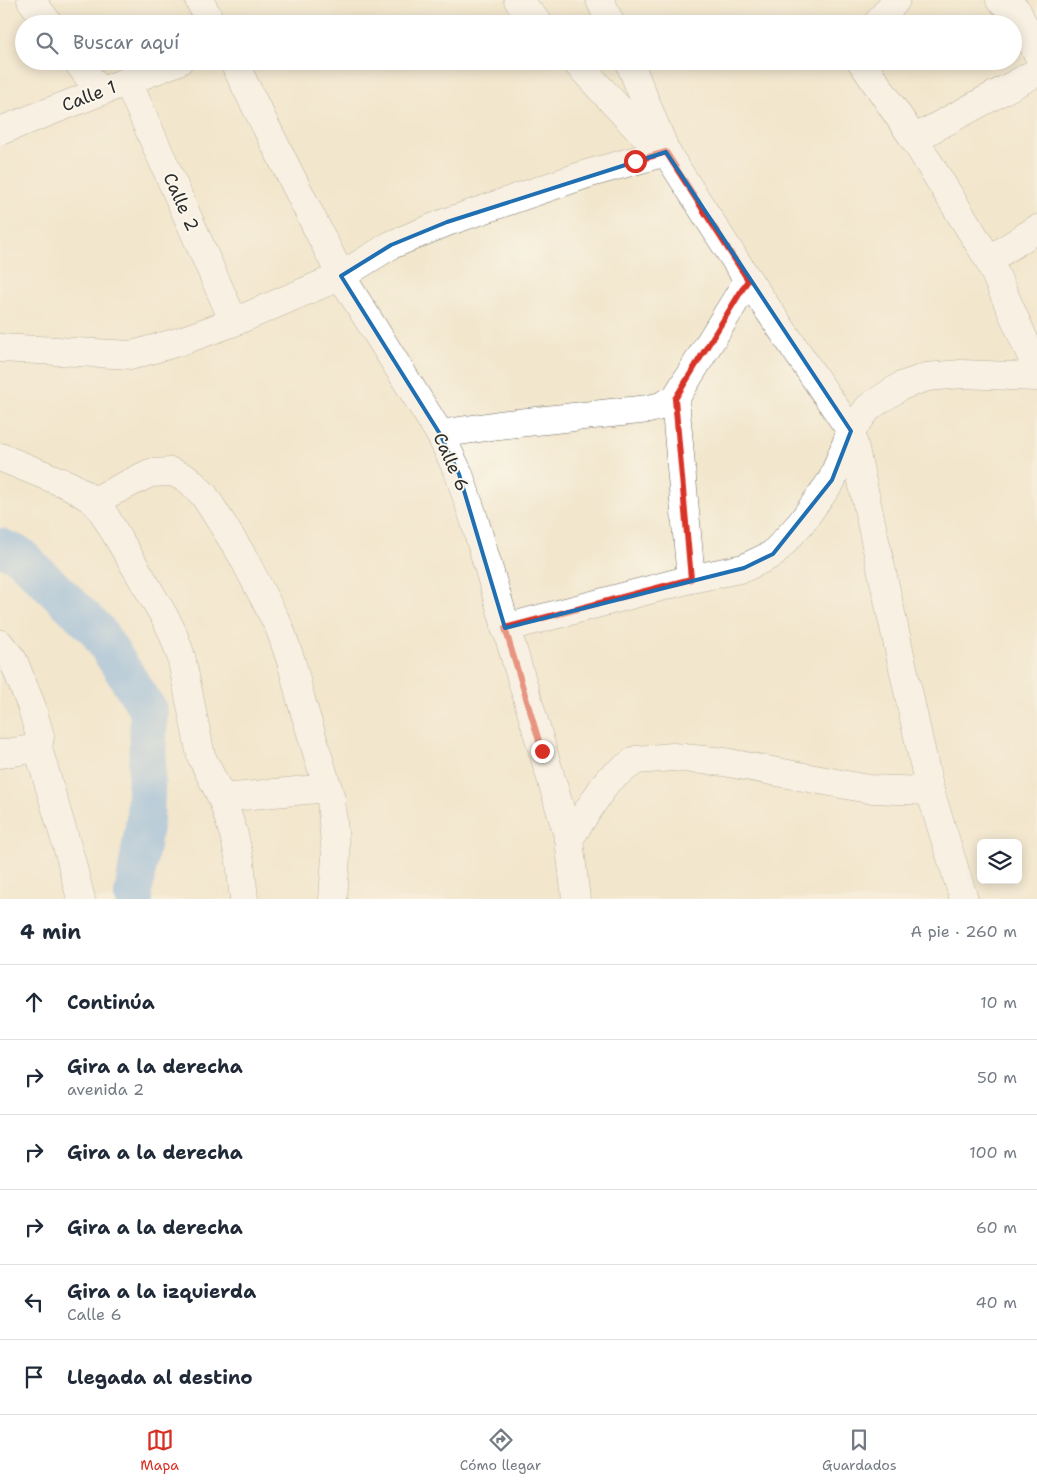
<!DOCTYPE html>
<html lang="es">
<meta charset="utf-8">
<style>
body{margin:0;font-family:"Shantell Sans",sans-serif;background:#f6f6f7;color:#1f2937}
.controls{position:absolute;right:15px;bottom:15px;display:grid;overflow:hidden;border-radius:8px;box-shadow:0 2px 12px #0003}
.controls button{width:45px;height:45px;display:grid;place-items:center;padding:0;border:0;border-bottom:1px solid #e0e1e3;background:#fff;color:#1f2937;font:25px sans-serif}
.stop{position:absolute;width:15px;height:15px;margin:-11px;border:4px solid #d93025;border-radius:50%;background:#fff}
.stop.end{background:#d93025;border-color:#fff;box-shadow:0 1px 5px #0008}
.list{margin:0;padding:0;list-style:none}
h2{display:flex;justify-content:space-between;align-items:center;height:65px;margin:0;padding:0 20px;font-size:21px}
h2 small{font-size:16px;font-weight:400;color:#747a83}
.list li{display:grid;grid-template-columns:32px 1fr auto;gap:15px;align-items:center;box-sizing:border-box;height:75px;padding:0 20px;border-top:1px solid #e0e1e3}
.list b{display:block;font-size:19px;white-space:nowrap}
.list p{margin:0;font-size:16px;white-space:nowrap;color:#747a83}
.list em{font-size:16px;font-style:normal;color:#747a83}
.icon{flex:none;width:28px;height:28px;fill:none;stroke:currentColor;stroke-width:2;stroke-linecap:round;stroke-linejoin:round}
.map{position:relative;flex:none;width:1037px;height:899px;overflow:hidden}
.search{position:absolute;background:#fff;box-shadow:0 2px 12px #0003;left:15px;right:15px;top:15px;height:55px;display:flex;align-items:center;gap:12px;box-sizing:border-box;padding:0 18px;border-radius:28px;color:#747a83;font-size:19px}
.sheet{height:515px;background:#fff}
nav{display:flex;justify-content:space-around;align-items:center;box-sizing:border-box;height:70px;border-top:1px solid #e0e1e3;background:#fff;font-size:14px;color:#747a83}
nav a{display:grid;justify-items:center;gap:2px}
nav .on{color:#d93025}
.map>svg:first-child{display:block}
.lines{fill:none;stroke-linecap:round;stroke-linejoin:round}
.river{stroke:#78afe7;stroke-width:38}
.minor-casing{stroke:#716c63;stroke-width:29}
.minor{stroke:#fff;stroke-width:28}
.route{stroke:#d93025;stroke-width:6}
.marked{fill:none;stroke:#1f6fb2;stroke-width:4;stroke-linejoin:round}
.labels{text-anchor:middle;stroke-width:4;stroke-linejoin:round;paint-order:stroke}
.street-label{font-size:18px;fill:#2b2b2b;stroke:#fbf7ec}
</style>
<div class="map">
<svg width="1037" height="899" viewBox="0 0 1037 899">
<rect width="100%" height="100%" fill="#fbf7ec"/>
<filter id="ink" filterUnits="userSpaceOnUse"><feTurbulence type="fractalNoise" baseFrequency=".02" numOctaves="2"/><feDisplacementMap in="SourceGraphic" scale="10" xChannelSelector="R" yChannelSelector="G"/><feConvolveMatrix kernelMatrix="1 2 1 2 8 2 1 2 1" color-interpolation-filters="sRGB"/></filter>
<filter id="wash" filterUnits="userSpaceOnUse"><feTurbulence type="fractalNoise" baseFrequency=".0096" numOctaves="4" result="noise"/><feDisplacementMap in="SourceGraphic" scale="20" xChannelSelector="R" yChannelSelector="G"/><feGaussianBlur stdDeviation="1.12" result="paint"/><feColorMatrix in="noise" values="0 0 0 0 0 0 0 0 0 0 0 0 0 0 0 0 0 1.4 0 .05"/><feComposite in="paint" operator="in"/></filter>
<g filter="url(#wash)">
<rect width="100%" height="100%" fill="#f2e6cc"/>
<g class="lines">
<polyline class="river" points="0,547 19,555 97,630 149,711 145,820 133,895 134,899"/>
</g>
</g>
<g filter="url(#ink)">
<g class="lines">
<defs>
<g id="minor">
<polyline points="31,0 49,24"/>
<polyline points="199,0 212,24"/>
<polyline points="518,0 539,24"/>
<polyline points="600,0 611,24"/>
<polyline points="1000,0 1017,11 1037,53"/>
<polyline points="877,24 896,0"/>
<polyline points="77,61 99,91"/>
<polyline points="233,61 341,276 440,434 459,474 474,519 569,839 576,899"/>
<polyline points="575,61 636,127 661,148"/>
<polyline points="629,61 666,152 748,280 851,431 930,791 964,899"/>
<polyline points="861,61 914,139 989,260 1037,369"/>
<polyline points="128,82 234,322"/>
<polyline points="0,131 179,61"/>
<polyline points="914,139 1037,72"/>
<polyline points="989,260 1037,229"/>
<polyline points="0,348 133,355 181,341 234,322 341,276 391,245 447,222 587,174 666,152"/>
<polyline points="675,399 691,579"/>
<polyline points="440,434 499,425 649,409 661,406 675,399 748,280"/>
<polyline points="0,457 71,486 94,501 101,509 163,614 172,631 181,656 201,756 222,798 234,835 240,861 244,899"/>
<polyline points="94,501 150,473 172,472 188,479 204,495 242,555 280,629 292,664 301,700 331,799 336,856 333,899"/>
<polyline points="505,628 691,579 744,568 773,554 801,523 832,480 851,431 869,407 901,386 927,377 961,374 1037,377"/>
<polyline points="0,644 13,660 31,705 40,736 38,748"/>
<polyline points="0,754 38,748 70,856 81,899"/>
<polyline points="222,798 328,788"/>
<polyline points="569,839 608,780 636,760 673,757 724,762 868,789 930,791"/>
</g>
</defs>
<use href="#minor" class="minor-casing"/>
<use href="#minor" class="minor"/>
</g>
</g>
<g class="lines" filter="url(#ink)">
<polyline class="route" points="542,751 505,628 691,579 675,399 748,280 666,152 635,161"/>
</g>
<path d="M0 0H1037V899H0ZM666 152 851 431 832 480 773 554 744 568 505 628 459 474 440 434 341 276 391 245 447 222Z" fill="#f2e6cc" fill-opacity=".55" fill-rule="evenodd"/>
<path class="marked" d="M666 152 851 431 832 480 773 554 744 568 505 628 459 474 440 434 341 276 391 245 447 222Z"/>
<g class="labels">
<g class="street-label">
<text transform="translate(89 96) rotate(-21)" y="6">Calle 1</text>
<text transform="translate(181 202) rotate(66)" y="6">Calle 2</text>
<text transform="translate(451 462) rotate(66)" y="6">Calle 6</text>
</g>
</g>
</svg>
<div class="controls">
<button><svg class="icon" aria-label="layers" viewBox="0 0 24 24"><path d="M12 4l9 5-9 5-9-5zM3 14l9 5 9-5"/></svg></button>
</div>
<div class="stop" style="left:635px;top:161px"></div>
<div class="stop end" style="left:542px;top:751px"></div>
<div class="search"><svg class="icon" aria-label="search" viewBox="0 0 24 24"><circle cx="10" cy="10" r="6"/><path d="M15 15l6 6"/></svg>Buscar aquí</div>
</div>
<section class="sheet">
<h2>4 min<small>A pie · 260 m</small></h2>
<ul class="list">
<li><svg class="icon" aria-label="ahead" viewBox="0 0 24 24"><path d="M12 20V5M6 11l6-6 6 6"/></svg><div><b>Continúa</b></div><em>10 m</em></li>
<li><svg class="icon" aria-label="right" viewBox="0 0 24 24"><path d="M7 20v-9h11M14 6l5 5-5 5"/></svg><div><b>Gira a la derecha</b><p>avenida 2</p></div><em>50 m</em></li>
<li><svg class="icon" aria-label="right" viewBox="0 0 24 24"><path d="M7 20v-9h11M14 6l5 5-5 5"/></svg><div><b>Gira a la derecha</b></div><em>100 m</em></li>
<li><svg class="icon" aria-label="right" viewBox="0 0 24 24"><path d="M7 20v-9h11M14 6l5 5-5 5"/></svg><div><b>Gira a la derecha</b></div><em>60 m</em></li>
<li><svg class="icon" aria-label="left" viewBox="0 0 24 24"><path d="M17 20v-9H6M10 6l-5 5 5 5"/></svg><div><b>Gira a la izquierda</b><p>Calle 6</p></div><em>40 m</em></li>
<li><svg class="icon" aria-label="arrive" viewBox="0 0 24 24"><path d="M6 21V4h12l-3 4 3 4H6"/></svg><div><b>Llegada al destino</b></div></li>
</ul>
</section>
<nav>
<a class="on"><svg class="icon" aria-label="map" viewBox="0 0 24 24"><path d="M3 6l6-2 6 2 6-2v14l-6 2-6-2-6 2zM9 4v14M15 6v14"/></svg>Mapa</a>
<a><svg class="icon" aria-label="directions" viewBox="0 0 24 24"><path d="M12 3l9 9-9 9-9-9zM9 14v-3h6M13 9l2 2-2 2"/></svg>Cómo llegar</a>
<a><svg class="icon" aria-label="saved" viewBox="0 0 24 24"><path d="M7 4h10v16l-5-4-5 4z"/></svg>Guardados</a>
</nav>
